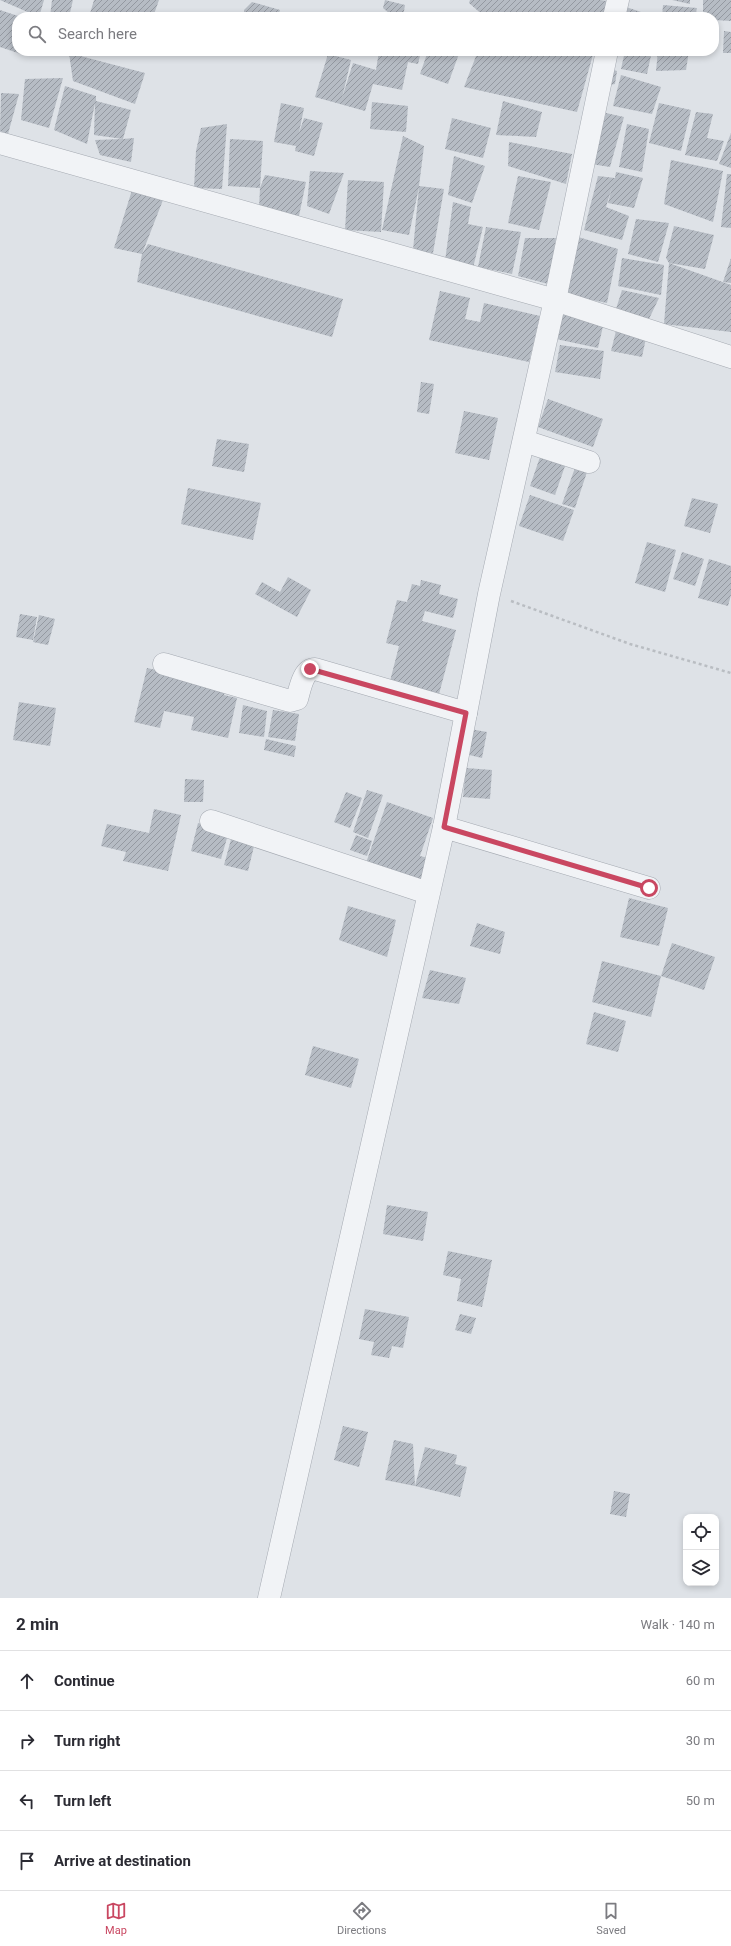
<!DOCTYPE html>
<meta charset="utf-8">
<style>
body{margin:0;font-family:Roboto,sans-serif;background:#f2f2f3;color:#2b2b33}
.controls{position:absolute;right:12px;bottom:12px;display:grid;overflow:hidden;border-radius:8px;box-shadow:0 2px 6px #0003}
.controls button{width:36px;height:36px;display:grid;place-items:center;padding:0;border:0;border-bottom:1px solid #e1e1e2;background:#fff;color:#2b2b33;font:20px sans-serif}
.stop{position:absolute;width:12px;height:12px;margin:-9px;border:3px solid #c94761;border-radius:50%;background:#fff}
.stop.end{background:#c94761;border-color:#fff;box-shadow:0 1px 4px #0008}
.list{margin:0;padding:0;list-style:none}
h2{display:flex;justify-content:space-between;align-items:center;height:52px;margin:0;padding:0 16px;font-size:17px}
h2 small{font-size:13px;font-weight:400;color:#7c7c81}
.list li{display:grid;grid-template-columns:26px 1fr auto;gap:12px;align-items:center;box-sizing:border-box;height:60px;padding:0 16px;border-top:1px solid #e1e1e2}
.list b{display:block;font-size:15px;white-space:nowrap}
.list em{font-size:13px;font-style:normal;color:#7c7c81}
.icon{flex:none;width:22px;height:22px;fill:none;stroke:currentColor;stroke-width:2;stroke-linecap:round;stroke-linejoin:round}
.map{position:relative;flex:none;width:731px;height:1598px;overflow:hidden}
.search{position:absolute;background:#fff;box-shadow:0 2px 6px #0003;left:12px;right:12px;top:12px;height:44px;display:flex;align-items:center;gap:10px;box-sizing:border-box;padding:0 14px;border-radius:16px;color:#7c7c81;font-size:15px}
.sheet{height:292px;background:#fff}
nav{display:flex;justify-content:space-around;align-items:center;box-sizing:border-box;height:56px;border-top:1px solid #e1e1e2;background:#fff;font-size:11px;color:#7c7c81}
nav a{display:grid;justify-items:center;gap:2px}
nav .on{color:#c94761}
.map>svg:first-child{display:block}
.building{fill:url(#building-hatch)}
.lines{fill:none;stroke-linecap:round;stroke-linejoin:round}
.minor-casing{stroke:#a4a9b1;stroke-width:23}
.path{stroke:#b9bdc2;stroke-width:2.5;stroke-dasharray:3 3;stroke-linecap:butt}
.minor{stroke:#f1f3f6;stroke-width:22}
.route{stroke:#c94761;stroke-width:5}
</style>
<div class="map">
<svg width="731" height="1598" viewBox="0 0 731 1598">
<defs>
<pattern id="building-hatch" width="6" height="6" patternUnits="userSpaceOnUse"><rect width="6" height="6" fill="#b6bcc4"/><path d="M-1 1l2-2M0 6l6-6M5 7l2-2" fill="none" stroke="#9499a1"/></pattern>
</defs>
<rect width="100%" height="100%" fill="#dee2e7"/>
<g class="building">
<polygon points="0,0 44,0 39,17"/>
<polygon points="52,0 73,0 69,17 50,17"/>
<polygon points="94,0 159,0 153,17 108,15 107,17 89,17"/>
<polygon points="385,0 405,5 403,17 390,14 383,8"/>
<polygon points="470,0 600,0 607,1 603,17 485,17 469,3"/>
<polygon points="672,0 690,0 690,4"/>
<polygon points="703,0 731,0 731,21 714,20 714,17 703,17"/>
<polygon points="252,2 280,10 278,17 244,17 244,10"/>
<polygon points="663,5 697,8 695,17 662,17"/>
<polygon points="623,6 656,17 621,17"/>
<polygon points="0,10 21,17 17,17 17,51 27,51 24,55 0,47"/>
<polygon points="724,31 731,32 731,53 723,53"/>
<polygon points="379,51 421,51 418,64 408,62 402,90 373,84 365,111 315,97 328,54 351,60 342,98 353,63 376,70"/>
<polygon points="428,51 460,51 448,84 420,74"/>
<polygon points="478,51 594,51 577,112 464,87"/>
<polygon points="625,51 652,51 647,74 621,69"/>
<polygon points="658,51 689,51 686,70 656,71"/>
<polygon points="69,53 145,73 135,104 73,81"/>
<polygon points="607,68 617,71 615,84 605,86"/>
<polygon points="621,75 661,87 652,114 613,106"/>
<polygon points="63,78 49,128 21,120 25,79"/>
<polygon points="65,86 96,96 96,101 131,110 123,139 134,138 131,162 100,155 95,140 123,139 94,135 95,103 87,144 54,130"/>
<polygon points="1,93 19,94 8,134 0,131"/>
<polygon points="503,101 542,112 536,137 496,135"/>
<polygon points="372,102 408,106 406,132 370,129"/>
<polygon points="281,103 304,108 299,133 304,118 323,123 314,156 295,151 296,146 274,142"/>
<polygon points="659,103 691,110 681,151 649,143"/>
<polygon points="696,112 713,114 707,138 724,141 717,161 685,155"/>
<polygon points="606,113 624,117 610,167 591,164"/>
<polygon points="452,118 491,128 483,158 445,149"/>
<polygon points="227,124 222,189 194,188 196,151 201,128"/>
<polygon points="627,124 649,129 642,172 619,167"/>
<polygon points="731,133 731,168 719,164"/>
<polygon points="403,136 424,146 419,186 444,189 433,253 413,250 419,187 409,235 382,230"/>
<polygon points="230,139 263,141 260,188 228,186"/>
<polygon points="509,142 572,154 566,184 508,166"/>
<polygon points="454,156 485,166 472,203 448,195"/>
<polygon points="671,160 723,171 713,222 664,204"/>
<polygon points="310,171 344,173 329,214 307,206"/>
<polygon points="616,172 643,178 634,208 608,203 612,187 606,207 629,216 622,240 584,230 598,176 615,178"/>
<polygon points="727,174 731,174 731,228 721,227"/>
<polygon points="265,175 306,182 299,216 259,208 260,188"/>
<polygon points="518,176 551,182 539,230 508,223"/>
<polygon points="348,180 384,182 381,232 345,230"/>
<polygon points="132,190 163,200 142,254 148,244 343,299 332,337 137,282 142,254 114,248"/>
<polygon points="453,202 471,207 468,224 483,227 473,268 445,261"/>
<polygon points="636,219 669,223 658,262 628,254"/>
<polygon points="674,226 714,235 705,269 669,263 731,285 731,332 664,324 669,263 666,258"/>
<polygon points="486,227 521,232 512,274 478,267"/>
<polygon points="575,236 618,249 607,303 562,294"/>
<polygon points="525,238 556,238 548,284 518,276"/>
<polygon points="622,258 664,265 661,295 618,286"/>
<polygon points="731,258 731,283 723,282"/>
<polygon points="622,290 659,298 648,321 616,309"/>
<polygon points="440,291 470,298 465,319 480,322 484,303 540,316 529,362 429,340"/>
<polygon points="562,312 604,322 598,348 556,339"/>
<polygon points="617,327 647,333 642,357 611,351"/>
<polygon points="560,345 604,351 600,379 555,372"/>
<polygon points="421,382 434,384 429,414 417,412"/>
<polygon points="548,399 603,419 593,447 538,427"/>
<polygon points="464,411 498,418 489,460 455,453"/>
<polygon points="217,439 249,444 244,472 212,466"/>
<polygon points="540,457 565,466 555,495 530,486"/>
<polygon points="576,465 588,469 575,508 562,504"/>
<polygon points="188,488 261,503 253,540 181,524"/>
<polygon points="530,495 574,510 563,541 519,526"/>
<polygon points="692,498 718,504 710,533 684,526"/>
<polygon points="647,542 676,550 665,592 635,583"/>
<polygon points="682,552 704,559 695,586 673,579"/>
<polygon points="709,559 731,566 731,595 728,606 698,598"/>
<polygon points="288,577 311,590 297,617 255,594 262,582 280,592"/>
<polygon points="421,580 441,585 439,594 458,599 453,618 425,611 422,621 456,630 438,698 389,685 399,646 386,643 397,600 407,602 412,584 420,586"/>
<polygon points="20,614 37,617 33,640 16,637"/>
<polygon points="39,615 55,619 48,645 33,642"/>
<polygon points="147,668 227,686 224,695 237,698 228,738 191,730 194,717 164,711 160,728 134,722"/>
<polygon points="19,702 56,708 50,746 13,740"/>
<polygon points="243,705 267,711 264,737 239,733"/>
<polygon points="273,710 299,714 295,741 268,737"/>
<polygon points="470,729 487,732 482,758 465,754"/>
<polygon points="266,739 296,746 294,757 264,750"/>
<polygon points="466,768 492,770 490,799 463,797"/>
<polygon points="185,779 204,780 203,802 184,802"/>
<polygon points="367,790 383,795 368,838 353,832"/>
<polygon points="346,792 362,798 350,828 334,822"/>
<polygon points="387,802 433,818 420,856 428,858 420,882 366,863"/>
<polygon points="154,809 181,815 168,871 123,861 126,852 101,846 107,824 149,833"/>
<polygon points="198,823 229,831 221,859 191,851"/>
<polygon points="233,832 256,838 248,871 224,865"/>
<polygon points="356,835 372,841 367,856 350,850"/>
<polygon points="629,898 668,908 659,946 620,937"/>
<polygon points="348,906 396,920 387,957 339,940"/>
<polygon points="477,923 505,932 500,954 470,946"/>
<polygon points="672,943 715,957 704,990 661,976"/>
<polygon points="602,961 661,976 651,1017 592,1002"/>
<polygon points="430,970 466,978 459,1004 422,998"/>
<polygon points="594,1012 626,1021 618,1052 586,1044"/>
<polygon points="313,1046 359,1059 351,1088 305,1075"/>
<polygon points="387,1205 428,1212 423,1241 383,1234"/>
<polygon points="448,1251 492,1260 482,1307 457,1301 461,1279 443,1275"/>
<polygon points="365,1309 409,1317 403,1348 392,1346 389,1358 371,1355 374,1342 359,1339"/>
<polygon points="460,1314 476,1318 471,1334 455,1330"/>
<polygon points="343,1426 368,1432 359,1467 334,1460"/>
<polygon points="394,1440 413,1444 415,1486 385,1480"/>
<polygon points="425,1447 457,1455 455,1464 467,1467 460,1497 415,1486"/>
<polygon points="614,1491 630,1494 626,1517 610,1514"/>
</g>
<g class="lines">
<defs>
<g id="minor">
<polyline points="614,17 618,0"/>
<polyline points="0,143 555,300 731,357"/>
<polyline points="524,441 589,462"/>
<path d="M164 664 290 701 297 699C300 689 303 669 315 669L466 713"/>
<polyline points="211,821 428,893"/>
<polyline points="444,827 649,888"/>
<polyline points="269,1598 444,827 489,594 555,300 607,51"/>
</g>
</defs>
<use href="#minor" class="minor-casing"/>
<polyline class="path" points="511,601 630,644 731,673"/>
<use href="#minor" class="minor"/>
</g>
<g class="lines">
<polyline class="route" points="310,669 466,713 444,827 649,888"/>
</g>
</svg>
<div class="controls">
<button><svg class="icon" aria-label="locate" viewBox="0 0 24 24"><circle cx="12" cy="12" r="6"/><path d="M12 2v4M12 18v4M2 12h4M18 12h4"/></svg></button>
<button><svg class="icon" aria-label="layers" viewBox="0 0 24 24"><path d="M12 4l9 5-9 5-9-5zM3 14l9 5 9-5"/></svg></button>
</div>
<div class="stop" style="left:649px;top:888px"></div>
<div class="stop end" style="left:310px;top:669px"></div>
<div class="search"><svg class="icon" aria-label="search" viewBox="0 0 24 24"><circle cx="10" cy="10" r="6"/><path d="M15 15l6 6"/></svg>Search here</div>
</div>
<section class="sheet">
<h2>2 min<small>Walk · 140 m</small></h2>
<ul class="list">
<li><svg class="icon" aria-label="ahead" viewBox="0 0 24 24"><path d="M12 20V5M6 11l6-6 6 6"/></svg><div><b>Continue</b></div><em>60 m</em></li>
<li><svg class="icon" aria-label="right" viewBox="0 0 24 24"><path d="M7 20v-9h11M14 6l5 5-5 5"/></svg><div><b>Turn right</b></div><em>30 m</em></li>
<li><svg class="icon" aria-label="left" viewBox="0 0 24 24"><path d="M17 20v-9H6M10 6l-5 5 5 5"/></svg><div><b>Turn left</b></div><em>50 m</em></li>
<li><svg class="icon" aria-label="arrive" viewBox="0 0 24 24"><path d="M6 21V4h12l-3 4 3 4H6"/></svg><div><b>Arrive at destination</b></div></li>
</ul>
</section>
<nav>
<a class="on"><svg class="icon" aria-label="map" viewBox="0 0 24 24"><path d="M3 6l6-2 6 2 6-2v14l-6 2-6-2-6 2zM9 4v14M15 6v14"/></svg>Map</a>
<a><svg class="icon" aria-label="directions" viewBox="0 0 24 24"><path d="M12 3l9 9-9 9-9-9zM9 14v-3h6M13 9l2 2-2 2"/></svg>Directions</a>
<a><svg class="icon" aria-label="saved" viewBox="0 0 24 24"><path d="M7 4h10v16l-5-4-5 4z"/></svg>Saved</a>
</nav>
